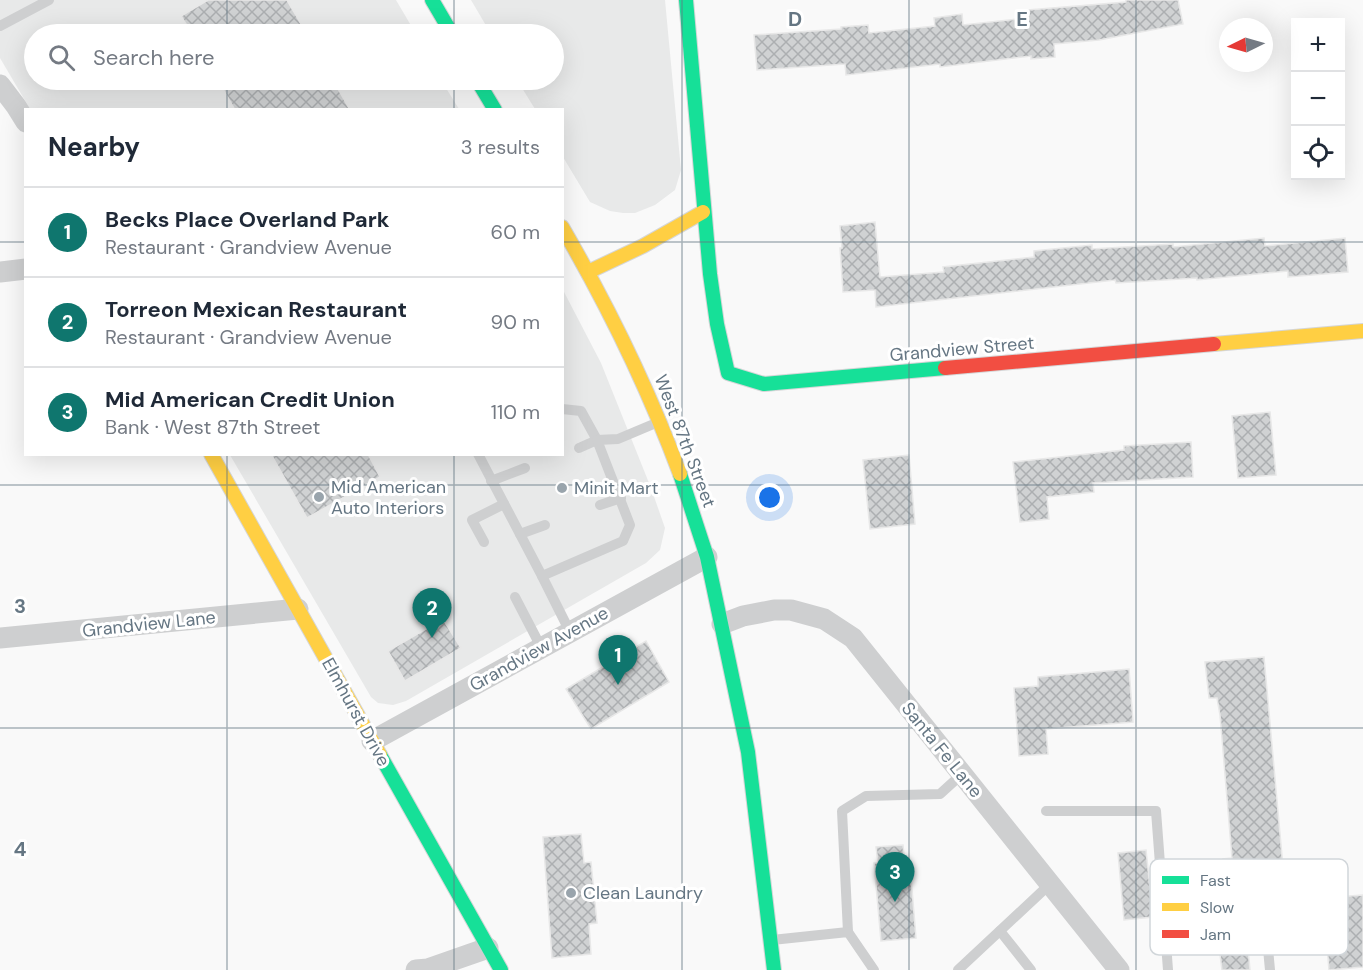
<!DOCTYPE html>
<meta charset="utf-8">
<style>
body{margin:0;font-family:"DM Sans",sans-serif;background:#f2f2f3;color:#1f2937}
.controls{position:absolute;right:18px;top:18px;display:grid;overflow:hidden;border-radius:0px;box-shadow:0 6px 24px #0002}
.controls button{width:54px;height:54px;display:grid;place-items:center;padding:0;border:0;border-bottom:2px solid #e0e1e3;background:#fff;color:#1f2937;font:30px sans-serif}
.compass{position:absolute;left:1219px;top:18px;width:54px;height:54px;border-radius:50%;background:#fff;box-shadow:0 6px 24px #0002;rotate:265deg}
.you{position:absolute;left:770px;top:498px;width:21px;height:21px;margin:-15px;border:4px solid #fff;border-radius:50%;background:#1a73e8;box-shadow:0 0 0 9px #1a73e833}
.badge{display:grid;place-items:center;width:39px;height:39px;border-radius:50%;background:#0f766e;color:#fff;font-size:20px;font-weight:700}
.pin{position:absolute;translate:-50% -50px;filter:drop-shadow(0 2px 3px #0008)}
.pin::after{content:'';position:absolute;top:32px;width:21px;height:18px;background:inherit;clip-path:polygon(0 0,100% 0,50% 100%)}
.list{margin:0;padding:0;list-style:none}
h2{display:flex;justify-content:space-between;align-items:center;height:78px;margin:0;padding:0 24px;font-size:26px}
h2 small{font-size:20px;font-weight:400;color:#747a83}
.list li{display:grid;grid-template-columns:39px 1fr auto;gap:18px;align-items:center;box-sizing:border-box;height:90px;padding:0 24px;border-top:2px solid #e0e1e3}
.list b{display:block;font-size:22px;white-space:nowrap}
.list p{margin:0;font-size:20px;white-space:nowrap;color:#747a83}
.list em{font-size:20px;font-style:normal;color:#747a83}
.icon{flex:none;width:33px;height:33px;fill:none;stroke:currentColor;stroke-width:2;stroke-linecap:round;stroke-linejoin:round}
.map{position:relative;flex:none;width:1363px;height:970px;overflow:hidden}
.search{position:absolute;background:#fff;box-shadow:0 6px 24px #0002;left:24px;top:24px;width:540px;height:66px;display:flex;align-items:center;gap:15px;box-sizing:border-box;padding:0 21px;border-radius:33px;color:#747a83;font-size:22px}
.panel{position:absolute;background:#fff;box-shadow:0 6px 24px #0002;left:24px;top:108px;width:540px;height:348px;border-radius:0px}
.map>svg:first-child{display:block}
.built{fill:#e8e9e9}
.building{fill:url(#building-cross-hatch);stroke:#e8e8e8;stroke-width:1.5}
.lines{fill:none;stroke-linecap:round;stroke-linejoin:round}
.fast-casing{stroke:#d5d6d7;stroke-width:16}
.slow-casing{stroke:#d5d6d7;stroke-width:16}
.jam-casing{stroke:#d5d6d7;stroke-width:16}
.lane{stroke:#cecfd0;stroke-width:10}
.street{stroke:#cecfd0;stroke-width:21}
.fast{stroke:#16e098;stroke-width:14}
.slow{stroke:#ffcf43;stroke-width:14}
.jam{stroke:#f24e42;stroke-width:14}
.grid{fill:none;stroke:#657683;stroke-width:1.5;stroke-opacity:0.55}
.poi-dot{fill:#99a4ac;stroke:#fff;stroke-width:2}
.labels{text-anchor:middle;stroke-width:6;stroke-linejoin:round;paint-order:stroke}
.street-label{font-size:18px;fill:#657683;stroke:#fff}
.poi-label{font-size:18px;fill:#657683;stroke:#fff;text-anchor:start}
.key{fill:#fff;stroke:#d1d6da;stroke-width:1.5}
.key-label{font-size:16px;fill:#657683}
.grid-label{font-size:20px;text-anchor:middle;font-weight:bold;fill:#657683;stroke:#fff;stroke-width:6;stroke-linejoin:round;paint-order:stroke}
</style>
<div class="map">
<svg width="1363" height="970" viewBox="0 0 1363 970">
<defs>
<pattern id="building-cross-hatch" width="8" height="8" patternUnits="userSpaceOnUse" patternTransform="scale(1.5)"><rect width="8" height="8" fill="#d0d2d3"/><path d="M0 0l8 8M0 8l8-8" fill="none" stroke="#acafb1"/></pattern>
</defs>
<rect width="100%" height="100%" fill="#f9f9f9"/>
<g class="built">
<polygon points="0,0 396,0 416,34 34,34 34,80 441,80 459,109 30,109 0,58"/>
<polygon points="471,0 665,0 681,170 675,190 655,205 635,213 623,213 610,211 590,202 563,157 562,110 535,109 517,80 554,80 554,34 491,34"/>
<polygon points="563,290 601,363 651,488 665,528 660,550 646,563 406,701 393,705 378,703 371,697 230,455 562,454"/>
</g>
<g class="building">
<polygon points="208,0 287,0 307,34 192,34 181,16"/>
<polygon points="1126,0 1178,0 1183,24 1099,40 1054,44 1055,57 1031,59 1031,56 940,67 940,64 846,75 845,64 757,70 754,35 841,29 841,27 868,25 869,33 935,26 934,18 962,14 963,25 1028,18 1028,10 1126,2"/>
<polygon points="218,80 333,80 350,110 235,110"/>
<polygon points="875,222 880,277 944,272 943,267 1034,257 1034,251 1092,245 1092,249 1173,244 1173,247 1264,238 1265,246 1345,238 1348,272 1288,277 1288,271 1197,280 1197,278 1116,283 1115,280 876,307 875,290 843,292 840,248 842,248 840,226"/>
<polygon points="1270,412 1276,475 1238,478 1232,416"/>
<polygon points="1191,442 1193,477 1093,483 1094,492 1047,497 1049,519 1020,522 1013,462 1124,450 1124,446"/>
<polygon points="271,454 368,454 380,477 307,518"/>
<polygon points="909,455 915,524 870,529 863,460"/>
<polygon points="443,619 461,648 405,681 388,651"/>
<polygon points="646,641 669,682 591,729 566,689"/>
<polygon points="1264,657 1285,889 1226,895 1223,859 1232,858 1220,715 1217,698 1209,698 1205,662"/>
<polygon points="1129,669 1133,722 1046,729 1048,754 1019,756 1014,688 1038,686 1038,677"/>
<polygon points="581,834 584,863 591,862 597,923 589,924 591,954 552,958 543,837"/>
<polygon points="903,845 905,866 910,865 916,938 881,941 874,863 878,863 876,847"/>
<polygon points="1146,850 1153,917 1124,920 1118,853"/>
<polygon points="1363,895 1363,967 1329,970 1323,898"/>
<polygon points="1246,928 1250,970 1222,970 1217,931"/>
</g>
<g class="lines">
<defs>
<g id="fast">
<polyline points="432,0 452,34"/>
<polyline points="686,0 710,274 717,324 728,373 764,384 945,368"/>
<polyline points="477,80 495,110"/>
<polyline points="680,474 707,557 748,752 774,970"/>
<polyline points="380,755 501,970"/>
</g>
<g id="slow">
<path d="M562 227C608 306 648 388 680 474"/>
<polyline points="588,272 643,246 703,212"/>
<polyline points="1214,344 1363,331"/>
<polyline points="211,454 380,755"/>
</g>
<polyline id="jam" points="945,368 1214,344"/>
</defs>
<use href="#fast" class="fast-casing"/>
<use href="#slow" class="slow-casing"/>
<use href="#jam" class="jam-casing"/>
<g class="lane">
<polyline points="0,26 49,0"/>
<polyline points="562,409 581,411 597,440 579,448"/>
<polyline points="478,454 542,576"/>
<polyline points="491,481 525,468"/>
<polyline points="600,505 621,498"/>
<polyline points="520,534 545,525"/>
<polyline points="484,542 472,520 504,504"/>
<polyline points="515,597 542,649"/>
<polyline points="570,632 542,576 623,541 630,525 597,440 618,439 656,423"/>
<polyline points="1046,811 1156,811 1168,970"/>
<polyline points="1000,931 1031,970"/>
<polyline points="848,932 842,811 866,796 940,794 962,774"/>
<polyline points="1267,938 1270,970"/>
<polyline points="772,940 848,932 874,970"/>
<polyline points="958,970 1050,884"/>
</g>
<g class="street">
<polyline points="0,85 16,106 26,122"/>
<polyline points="0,272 26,269"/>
<polyline points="722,624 743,616 774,610 791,610 824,619 853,638 1119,970"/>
<polyline points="0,638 298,609"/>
<polyline points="372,741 707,557"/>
<polyline points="416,970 428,969 488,948"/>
</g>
<use href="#fast" class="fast"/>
<use href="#slow" class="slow"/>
<use href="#jam" class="jam"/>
</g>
<path class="grid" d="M227 0V34M454 0V34M682 0V970M909 0V970M1136 0V970M227 80V110M454 80V110M0 242H26M562 242H1363M227 454V970M454 454V970M0 485H1363M0 728H1363"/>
<g class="poi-dot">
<circle cx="562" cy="488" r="6"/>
<circle cx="319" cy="497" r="6"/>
<circle cx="571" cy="893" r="6"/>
</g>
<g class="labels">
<g class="street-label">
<text transform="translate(962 349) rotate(-5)" y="6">Grandview Street</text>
<text transform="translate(685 441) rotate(69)" y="6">West 87th Street</text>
<text transform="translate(149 624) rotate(-6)" y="6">Grandview Lane</text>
<text transform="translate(539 649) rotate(-29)" y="6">Grandview Avenue</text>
<text transform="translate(356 712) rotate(61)" y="6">Elmhurst Drive</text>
<text transform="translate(942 750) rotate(51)" y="6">Santa Fe Lane</text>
</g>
<g class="poi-label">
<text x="331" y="493">Mid American<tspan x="331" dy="21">Auto Interiors</tspan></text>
<text x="574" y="494">Minit Mart</text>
<text x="583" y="899">Clean Laundry</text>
</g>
</g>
<rect x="1150" y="859" width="198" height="96" rx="9" class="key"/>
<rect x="1162" y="876" width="27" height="8" fill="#16e098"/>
<rect x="1162" y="903" width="27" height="8" fill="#ffcf43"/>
<rect x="1162" y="930" width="27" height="8" fill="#f24e42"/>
<g class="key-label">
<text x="1200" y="886">Fast</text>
<text x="1200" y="913">Slow</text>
<text x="1200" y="940">Jam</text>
</g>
<g class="grid-label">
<text x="795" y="26">D</text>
<text x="1022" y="26">E</text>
<text x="20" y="613">3</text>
<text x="20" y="856">4</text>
</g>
</svg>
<div class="controls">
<button>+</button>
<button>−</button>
<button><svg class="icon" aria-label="locate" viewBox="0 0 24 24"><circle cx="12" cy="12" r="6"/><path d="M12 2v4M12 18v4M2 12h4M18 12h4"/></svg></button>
</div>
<svg class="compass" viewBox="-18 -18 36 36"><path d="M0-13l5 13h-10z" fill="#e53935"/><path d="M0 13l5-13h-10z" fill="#747a83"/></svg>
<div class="you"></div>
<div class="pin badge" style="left:618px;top:685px">1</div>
<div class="pin badge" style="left:432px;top:638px">2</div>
<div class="pin badge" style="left:895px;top:902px">3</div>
<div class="search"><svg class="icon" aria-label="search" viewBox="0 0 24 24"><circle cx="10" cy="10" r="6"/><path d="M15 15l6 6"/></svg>Search here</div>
<section class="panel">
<h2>Nearby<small>3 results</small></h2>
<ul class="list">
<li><span class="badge">1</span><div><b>Becks Place Overland Park</b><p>Restaurant · Grandview Avenue</p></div><em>60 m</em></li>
<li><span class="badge">2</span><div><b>Torreon Mexican Restaurant</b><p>Restaurant · Grandview Avenue</p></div><em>90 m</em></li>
<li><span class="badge">3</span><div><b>Mid American Credit Union</b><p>Bank · West 87th Street</p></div><em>110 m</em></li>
</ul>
</section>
</div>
